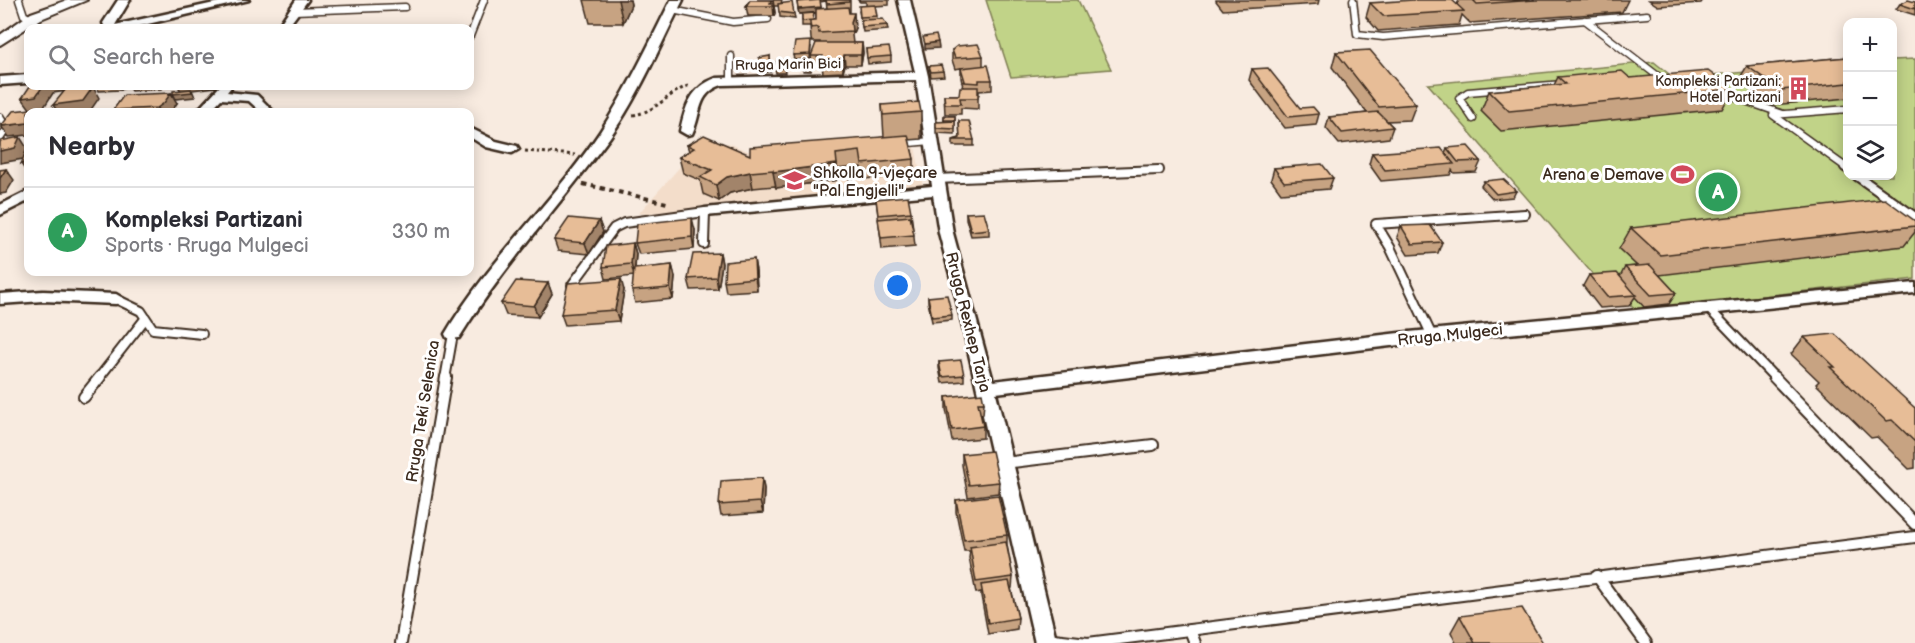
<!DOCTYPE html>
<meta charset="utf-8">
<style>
body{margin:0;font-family:"Balsamiq Sans",sans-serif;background:#f7f7f7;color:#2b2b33}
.controls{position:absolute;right:18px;top:18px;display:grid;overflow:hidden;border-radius:12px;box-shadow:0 3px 15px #0003}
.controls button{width:54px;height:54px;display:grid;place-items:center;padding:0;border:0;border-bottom:2px solid #e1e1e2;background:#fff;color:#2b2b33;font:30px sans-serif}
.you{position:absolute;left:898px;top:286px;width:21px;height:21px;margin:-15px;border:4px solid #fff;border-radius:50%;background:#1a73e8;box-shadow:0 0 0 9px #1a73e833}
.badge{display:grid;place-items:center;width:39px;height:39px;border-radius:50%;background:#db2777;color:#fff;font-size:20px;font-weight:700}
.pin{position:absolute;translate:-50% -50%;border:3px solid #fff;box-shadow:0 2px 6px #0006}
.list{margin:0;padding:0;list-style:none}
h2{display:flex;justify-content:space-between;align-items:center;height:78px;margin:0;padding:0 24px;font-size:26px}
h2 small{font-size:20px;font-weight:400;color:#7c7c81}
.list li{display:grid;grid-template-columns:39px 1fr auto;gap:18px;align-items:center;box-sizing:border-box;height:90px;padding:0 24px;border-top:2px solid #e1e1e2}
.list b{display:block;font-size:22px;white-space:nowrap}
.list p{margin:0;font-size:20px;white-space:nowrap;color:#7c7c81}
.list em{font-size:20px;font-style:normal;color:#7c7c81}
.icon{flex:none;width:33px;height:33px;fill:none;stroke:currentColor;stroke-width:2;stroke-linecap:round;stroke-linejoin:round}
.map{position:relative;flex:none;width:1915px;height:643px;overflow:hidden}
.search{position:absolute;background:#fff;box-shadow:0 3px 15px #0003;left:24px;top:24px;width:450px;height:66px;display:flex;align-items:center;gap:15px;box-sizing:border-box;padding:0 21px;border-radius:12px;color:#7c7c81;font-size:22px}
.panel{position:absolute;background:#fff;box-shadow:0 3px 15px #0003;left:24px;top:108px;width:450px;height:168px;border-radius:12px}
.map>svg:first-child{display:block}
.built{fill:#f3ddca}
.green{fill:#c1d388;stroke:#7e7e53;stroke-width:1.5}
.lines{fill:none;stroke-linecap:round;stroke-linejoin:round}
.service-far2-casing{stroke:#3b2a1e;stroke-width:9}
.service-far1-casing{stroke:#3b2a1e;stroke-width:12}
.service-casing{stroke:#3b2a1e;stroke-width:14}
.minor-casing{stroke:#3b2a1e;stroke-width:5}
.tertiary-casing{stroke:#3b2a1e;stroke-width:4}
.path-far1{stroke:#3b2a1e;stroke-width:3;stroke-dasharray:3 3;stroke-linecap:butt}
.path{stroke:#3b2a1e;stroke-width:4;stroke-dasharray:4.5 4.5;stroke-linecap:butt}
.service-far2{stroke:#fff;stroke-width:6}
.service-far1{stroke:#fff;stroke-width:8}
.service{stroke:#fff;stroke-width:10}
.minor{fill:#fff;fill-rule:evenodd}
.tertiary{fill:#fff;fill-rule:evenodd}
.wall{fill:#c7a382;stroke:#3b2a1e;stroke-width:1.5;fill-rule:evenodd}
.shaded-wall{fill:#a2846a;stroke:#3b2a1e;stroke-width:1.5}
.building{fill:#e7bd97;stroke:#3b2a1e;stroke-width:1.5}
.labels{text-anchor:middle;stroke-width:6;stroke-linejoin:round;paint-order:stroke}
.far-street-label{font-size:14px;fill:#3b2a1e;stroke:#fff}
.far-poi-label{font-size:14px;fill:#3b2a1e;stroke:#fff;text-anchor:end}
.poi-label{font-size:16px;fill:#3b2a1e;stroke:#fff;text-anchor:start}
.street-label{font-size:16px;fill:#3b2a1e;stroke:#fff}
</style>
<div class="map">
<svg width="1915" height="643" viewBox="0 0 1915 643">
<rect width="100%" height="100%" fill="#f8ebe0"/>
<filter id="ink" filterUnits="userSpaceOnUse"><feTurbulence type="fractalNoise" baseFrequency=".0167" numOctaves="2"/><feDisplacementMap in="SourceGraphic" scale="12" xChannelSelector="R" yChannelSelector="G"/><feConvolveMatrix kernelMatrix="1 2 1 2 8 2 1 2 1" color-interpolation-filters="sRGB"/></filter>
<g filter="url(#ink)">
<polygon class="built" points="728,143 765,158 915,147 923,187 638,214 686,160 701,147"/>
<g class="green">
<polygon points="986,0 1078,0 1111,69 1011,77"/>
<polygon points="1915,59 1915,279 1635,310 1606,278 1597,279 1428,84 1654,62 1674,78 1847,64 1848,176 1892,176 1893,60"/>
</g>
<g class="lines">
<defs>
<g id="service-far2">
<polyline points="19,0 24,15 31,19"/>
<polyline points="1353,0 1357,34 1383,37 1647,15"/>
<polyline points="672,10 733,22 768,19"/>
<polyline points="294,11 405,7"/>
<polyline points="1585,20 1663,80"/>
<polyline points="470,36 484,0"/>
<polyline points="731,56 731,80"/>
<polyline points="1722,93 1783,114"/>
<polyline points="0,117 7,128 0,139"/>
<polyline points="1473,119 1459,98 1468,92 1563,84"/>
<polyline points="899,144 931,141"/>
<polyline points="1847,168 1773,115 1848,109"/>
</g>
<g id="service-far1">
<polyline points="1845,167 1848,169"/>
<polyline points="1857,176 1915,217"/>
<polyline points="936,179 1159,170"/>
<polyline points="572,285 614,228 624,223 705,212 704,244"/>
<polyline points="116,299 141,311 153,329 202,334"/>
<polyline points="1711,311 1776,379"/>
<polyline points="1432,336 1390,247 1376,224 1525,214"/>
<polyline points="98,379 145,319"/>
<polyline points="445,379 453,334"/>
</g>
<g id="service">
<polyline points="1774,377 1915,524"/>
<polyline points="84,397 100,377"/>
<polyline points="1004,463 1153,445"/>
<polyline points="1597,576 1646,643"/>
<polyline points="1190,630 1195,643"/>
<polyline points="1045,638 1088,643 1915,537"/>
<polyline points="401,643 446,377"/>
</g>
<g id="minor">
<polygon points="118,0 130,0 115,25 228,0 249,0 131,28 105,28 103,23"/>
<polygon points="296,0 308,0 287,28 277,28"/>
<path d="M671 0H683C660 46 639 96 610 137 560 205 503 267 459 338H447L445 334C488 261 553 202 600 132 627 90 649 44 671 0Z"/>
<path d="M898 0H910L928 76 953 233 993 381 1399 333 1915 283V293L1399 345 996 393 1057 643H1035L956 297 939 233 933 195 705 216 698 212 705 208 932 186 916 80 722 85C696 94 702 114 692 134L687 135 680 131C685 107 691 87 716 78L915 72Z"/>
<polygon points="28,75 28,83 0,85 0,77"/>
<polygon points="220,86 232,86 227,92 257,95 274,112 261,112 249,101 221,99 209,112 196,112"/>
<polygon points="470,128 496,141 517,146 519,149 512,153 486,147 470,137"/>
<polygon points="28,191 28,201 0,215 0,205"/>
<polygon points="43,291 116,294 124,299 116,304 43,301 0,304 0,294"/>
</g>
<polygon id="tertiary" points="68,0 87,0 41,19 0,45 0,35 31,13"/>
</defs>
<use href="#service-far2" class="service-far2-casing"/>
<use href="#service-far1" class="service-far1-casing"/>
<use href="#service" class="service-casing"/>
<use href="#minor" class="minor-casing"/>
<use href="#tertiary" class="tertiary-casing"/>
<g class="path-far1">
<path d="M633 115C657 112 669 91 691 85"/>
<polyline points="525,151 575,155"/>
</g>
<g class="path">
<polyline points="850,168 851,185"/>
<polyline points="583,184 667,203"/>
</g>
<use href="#service-far2" class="service-far2"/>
<use href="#service-far1" class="service-far1"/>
<use href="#service" class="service"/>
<use href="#minor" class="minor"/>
<use href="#tertiary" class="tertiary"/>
</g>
<g class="wall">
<polygon points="584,0 630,0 631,5 623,23 590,23"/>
<polygon points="750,0 782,0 781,4 794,14 795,19 780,17 779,6 774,6 775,13 774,16 748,16 746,6"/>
<path d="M812 0H850V12H849L855 28 852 35 853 43H862L863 53 861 65H845L843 72 823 73 822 66H812L811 56 820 43V42H812L811 39 810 26H802V14H799L797 2 812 1ZM826 1 827 8 821 9 820 2ZM809 13H816V20H814Z"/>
<polygon points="858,0 889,0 889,5 875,6 877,19 887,25 888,30 863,32 859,11 866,6 866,2 860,2"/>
<polygon points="1216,0 1319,0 1318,4 1223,10 1216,1"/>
<polygon points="1459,0 1628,0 1622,12 1470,23 1462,15 1459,25 1378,31 1366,17 1370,3 1457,5"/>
<polygon points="1649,0 1703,0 1701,3 1658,6"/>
<polygon points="1915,2 1915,15 1896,9 1900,4"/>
<polygon points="811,47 810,59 794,60 793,55"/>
<polygon points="866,49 891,56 891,62 868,64"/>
<polygon points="952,50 983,56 983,66 992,80 992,90 979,91 979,94 978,93 978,109 961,108 961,114 945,114 944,95 959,95 963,87 961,78 961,68 955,69 952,60"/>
<polygon points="1336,52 1416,104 1410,120 1387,121 1393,127 1389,138 1339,144 1326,128 1329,117 1367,113 1332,67"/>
<polygon points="770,56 771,72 760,73 759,68"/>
<polygon points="1848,57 1848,98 1772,105 1738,81 1747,66"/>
<polygon points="783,60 785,73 776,73 775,68"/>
<polygon points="802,65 812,66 811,71 803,71"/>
<polygon points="929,66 943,71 944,76 931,77"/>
<polygon points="1252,69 1300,108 1319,114 1316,125 1285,128 1249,80"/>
<polygon points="1558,77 1630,78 1733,89 1722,109 1501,131 1481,111 1489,91 1554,85"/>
<polygon points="96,86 127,86 121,90 99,91"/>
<polygon points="128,86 164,86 161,89 131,91"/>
<polygon points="177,103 171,112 115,112 113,110"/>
<polygon points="882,105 921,112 921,139 909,140 914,159 914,175 863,179 861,167 837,169 838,180 776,188 775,186 753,188 730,193 719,201 703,194 700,180 683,173 679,157 689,151 687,145 750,155 884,137"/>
<polygon points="944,116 955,116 955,134 936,133 936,122 944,122"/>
<polygon points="959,121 974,140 974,146 953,146 953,140 960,138"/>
<polygon points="1447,148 1481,161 1476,172 1454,173 1452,170 1450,175 1381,181 1369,164 1372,153 1445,153"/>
<polygon points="1274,168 1333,178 1329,189 1281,193 1271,179"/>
<polygon points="1484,181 1516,191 1513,197 1493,199 1481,186"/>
<polygon points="876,199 911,212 915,246 882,249"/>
<polygon points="966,213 989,229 989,235 971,236 966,219"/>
<polygon points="599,221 603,232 589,254 558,251 554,240"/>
<polygon points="1915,221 1915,232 1904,246 1659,275 1676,293 1669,304 1644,307 1635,297 1629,306 1600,308 1583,286 1589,275 1620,277 1625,267 1637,266 1619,249 1631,228"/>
<polygon points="1401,226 1442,242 1438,253 1408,255 1397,237"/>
<polygon points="695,230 694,249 639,254 635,243"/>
<polygon points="633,243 636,254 635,269 672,265 675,277 673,299 635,303 632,291 634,276 606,279 603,267"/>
<polygon points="720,253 722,264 718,289 691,290 688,279"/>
<polygon points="754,259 756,271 757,290 726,292 724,281"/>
<polygon points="548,283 552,294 538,317 506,315 501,303"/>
<polygon points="624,290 619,321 565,325 561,314"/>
<polygon points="928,297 952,315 952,320 932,322 928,302"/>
<polygon points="1804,337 1915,408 1915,468 1909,469 1877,437 1871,438 1816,384 1819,381 1791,354"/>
<polygon points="939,362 964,375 964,381 942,383 939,368"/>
<polygon points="946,397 984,403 983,414 981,414 983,426 983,438 952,441 946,409"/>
<polygon points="962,454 999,482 998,493 968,497 962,465"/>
<polygon points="762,478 764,489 763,513 721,516 719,505"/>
<polygon points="956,500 1007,535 1007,545 1013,577 1012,588 1011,588 1018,618 1017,629 988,634 981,596 981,592 976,593 969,558 970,551 964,551 956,512"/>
<polygon points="1460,616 1543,643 1456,643 1451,632"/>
</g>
<g class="shaded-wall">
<polygon points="618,0 630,0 631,5 623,23"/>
<polygon points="771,0 773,0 775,13 774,16 773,6 770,3"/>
<polygon points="821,7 821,12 799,14 798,9"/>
<polygon points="854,13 855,28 852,35 851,22"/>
<polygon points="938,42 939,48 925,49 925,44"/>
<polygon points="862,43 863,53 861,65 861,55"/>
<polygon points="844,55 845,65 843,72 843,61"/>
<polygon points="43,86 77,86 74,90 53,93 44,107 30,109 22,98"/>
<polygon points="118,86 127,86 121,90"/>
<polygon points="178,86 217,86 216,87 192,90 195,97 176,99 173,94 181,91"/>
<polygon points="93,87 99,98 90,111 89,111 90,112 58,112 53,105"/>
<polygon points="171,93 177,103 171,112 160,112 157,108"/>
<polygon points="41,108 44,112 38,112"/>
<polygon points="28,123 28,135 9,137 1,126"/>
<polygon points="20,137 27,148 23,159 0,163 0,151"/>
<polygon points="28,162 28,174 21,164"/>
<polygon points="837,164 838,180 776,188 773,172"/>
<polygon points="6,169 14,180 6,193 0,194 0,178"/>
<polygon points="750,172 753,188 730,193 719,201 716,185 727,177"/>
<polygon points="692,218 695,230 694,249 692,237"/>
<polygon points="599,221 603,232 589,254 585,243"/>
<polygon points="633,243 636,254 634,276 631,264"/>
<polygon points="720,253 722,264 718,289 716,277"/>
<polygon points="754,259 756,271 757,290 755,278"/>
<polygon points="672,265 675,277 673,299 670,288"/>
<polygon points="621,279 624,290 619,321 615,310"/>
<polygon points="548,283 552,294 538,317 534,306"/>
<polygon points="762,478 764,489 763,513 760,502"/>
</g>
<g class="building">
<polygon points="750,0 771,0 770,3 773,3 773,6 746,6"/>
<polygon points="820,0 821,7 798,9 797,2"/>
<polygon points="826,0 849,0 849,2 827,4"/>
<polygon points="1413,0 1452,0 1464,11 1383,16 1370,3"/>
<polygon points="1473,0 1535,0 1477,4"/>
<polygon points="1908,0 1915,2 1915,9 1900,4"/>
<polygon points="792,2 794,14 779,12 778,4"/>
<polygon points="875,5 877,16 860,17 859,6"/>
<polygon points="848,7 849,13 854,13 851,22 852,31 819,33 818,27 811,28 810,24 810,20 816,20 816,9"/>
<polygon points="814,13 813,20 802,21 802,14"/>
<polygon points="883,19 887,25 862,27 861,20"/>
<polygon points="936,35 938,42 925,44 923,37"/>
<polygon points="811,41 810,54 793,55 795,42"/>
<polygon points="816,43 862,43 861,55 844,55 843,61 822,62 823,56 811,56"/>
<polygon points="978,44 983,56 955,58 952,50 957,46"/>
<polygon points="889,47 891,56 867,58 866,49"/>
<polygon points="1370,50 1416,104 1379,107 1336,52"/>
<polygon points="770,56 770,67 759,68 759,58"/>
<polygon points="1848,57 1848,83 1781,90 1747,66"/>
<polygon points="777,60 783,60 784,68 775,68"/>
<polygon points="811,60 811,66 802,65 803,61"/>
<polygon points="941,65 943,71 931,72 929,66"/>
<polygon points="988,65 992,80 979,80 979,83 963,82 965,81 961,68"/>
<polygon points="1268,68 1300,108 1313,107 1319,114 1288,117 1252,69"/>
<polygon points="1622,71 1630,78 1708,71 1733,89 1509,111 1489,91 1566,84 1558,77"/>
<polygon points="30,86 43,86 36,96 22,98"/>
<polygon points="93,87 83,101 53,105 66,89"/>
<polygon points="960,87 978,87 978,98 960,98 961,104 945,104 944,95 959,95"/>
<polygon points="191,89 192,92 173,94 173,91"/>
<polygon points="171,93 164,103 157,108 113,110 124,95"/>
<polygon points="919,102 921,112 883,115 882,105"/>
<polygon points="41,108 38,112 28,112 28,123 1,126 13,111"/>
<polygon points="1378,112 1393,127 1342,133 1329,117"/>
<rect x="944" y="116" width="11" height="4"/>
<polygon points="955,121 955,129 936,128 936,122"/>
<polygon points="959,121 969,121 974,140 953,140 960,138"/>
<polygon points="704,135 750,155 750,147 908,135 914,159 862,164 860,151 836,154 837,164 773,172 773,170 750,172 727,177 716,185 700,177 712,170 679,157 694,148 687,145"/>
<polygon points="20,137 15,148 0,151 0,141"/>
<polygon points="1468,146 1481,161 1458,162 1447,148"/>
<polygon points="28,148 28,162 21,164"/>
<polygon points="1441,148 1454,164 1385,170 1372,153"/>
<polygon points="1322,164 1333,178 1284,182 1274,168"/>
<polygon points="6,169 0,178 0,170"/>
<polygon points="1503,179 1516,191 1496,194 1484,181"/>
<polygon points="908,196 911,212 878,215 876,199"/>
<polygon points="1885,199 1915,221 1915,226 1660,255 1631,228"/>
<polygon points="984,212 989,229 971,231 966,213"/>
<polygon points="910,216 914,235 881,238 878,219"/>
<polygon points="569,218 599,221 585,243 554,240"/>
<polygon points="692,218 692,237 635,243 637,224"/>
<polygon points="1430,225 1442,242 1412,244 1401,226"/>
<polygon points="633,243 631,264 603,267 606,246"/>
<polygon points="720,253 716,277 688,279 693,254"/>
<polygon points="754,259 755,278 724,281 725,262"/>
<polygon points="672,265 670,288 632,291 634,269"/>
<polygon points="1650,265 1676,293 1651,295 1625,267"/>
<polygon points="1617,273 1636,295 1607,297 1589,275"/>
<polygon points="621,279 615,310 561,314 568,283"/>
<polygon points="516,281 548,283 534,306 501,303"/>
<polygon points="947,295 952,315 932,317 928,297"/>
<polygon points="1835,334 1915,408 1915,442 1892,420 1886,421 1830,367 1835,367 1804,337"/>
<polygon points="961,360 964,375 942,377 939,362"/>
<polygon points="982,393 984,403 978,403 983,426 952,430 946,397"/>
<polygon points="992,451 999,482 969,485 962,454"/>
<polygon points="762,478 760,502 719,505 721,481"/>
<polygon points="998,495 1007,535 964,540 956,500"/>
<polygon points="1006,542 1013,577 976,582 970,547"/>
<polygon points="1009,581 1018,618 988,623 981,585"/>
<polygon points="1522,608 1543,643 1475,643 1460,616"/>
</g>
</g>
<defs>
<symbol id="building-bare" viewBox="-9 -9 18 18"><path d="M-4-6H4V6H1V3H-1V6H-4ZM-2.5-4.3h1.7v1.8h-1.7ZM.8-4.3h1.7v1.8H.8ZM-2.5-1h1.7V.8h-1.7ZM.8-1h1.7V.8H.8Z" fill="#d1495b" stroke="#fff" stroke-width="2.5" paint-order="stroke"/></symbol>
<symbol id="stadium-bare" viewBox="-9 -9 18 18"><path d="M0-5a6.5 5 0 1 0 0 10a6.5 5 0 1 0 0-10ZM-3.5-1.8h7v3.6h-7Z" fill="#d1495b" stroke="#fff" stroke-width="2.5" paint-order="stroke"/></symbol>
<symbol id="school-bare" viewBox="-9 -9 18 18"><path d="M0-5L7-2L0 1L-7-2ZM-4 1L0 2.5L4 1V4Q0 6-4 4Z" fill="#d1495b" stroke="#fff" stroke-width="2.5" paint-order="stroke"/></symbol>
</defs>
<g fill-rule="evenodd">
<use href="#building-bare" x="1782" y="72" width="33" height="33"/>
<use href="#stadium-bare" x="1666" y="158" width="33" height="33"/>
<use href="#school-bare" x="778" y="164" width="33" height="33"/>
</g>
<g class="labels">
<g class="far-street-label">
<text transform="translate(788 64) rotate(-1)" y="5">Rruga Marin Bici</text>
</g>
<g class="far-poi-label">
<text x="1781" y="86">Kompleksi Partizani:<tspan x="1781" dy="16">Hotel Partizani</tspan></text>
</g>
<g class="poi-label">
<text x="813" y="178">Shkolla 9-vjeçare<tspan x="813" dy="18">"Pal Engjelli"</tspan></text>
<text x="1664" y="180" text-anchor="end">Arena e Demave</text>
</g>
<g class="street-label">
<text transform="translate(969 322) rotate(76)" y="6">Rruga Rexhep Tarja</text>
<text transform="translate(1450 334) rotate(-6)" y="6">Rruga Mulgeci</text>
<text transform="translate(422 411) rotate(-81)" y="6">Rruga Teki Selenica</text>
</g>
</g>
</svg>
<div class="controls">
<button>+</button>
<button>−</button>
<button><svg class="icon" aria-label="layers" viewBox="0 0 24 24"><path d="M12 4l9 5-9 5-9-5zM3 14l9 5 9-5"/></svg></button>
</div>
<div class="you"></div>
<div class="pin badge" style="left:1718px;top:192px;background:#2e9e5b">A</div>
<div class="search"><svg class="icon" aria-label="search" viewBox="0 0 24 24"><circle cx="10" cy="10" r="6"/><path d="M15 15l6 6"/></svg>Search here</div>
<section class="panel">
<h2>Nearby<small></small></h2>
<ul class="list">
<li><span class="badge" style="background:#2e9e5b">A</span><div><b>Kompleksi Partizani</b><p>Sports · Rruga Mulgeci</p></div><em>330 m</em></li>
</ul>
</section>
</div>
